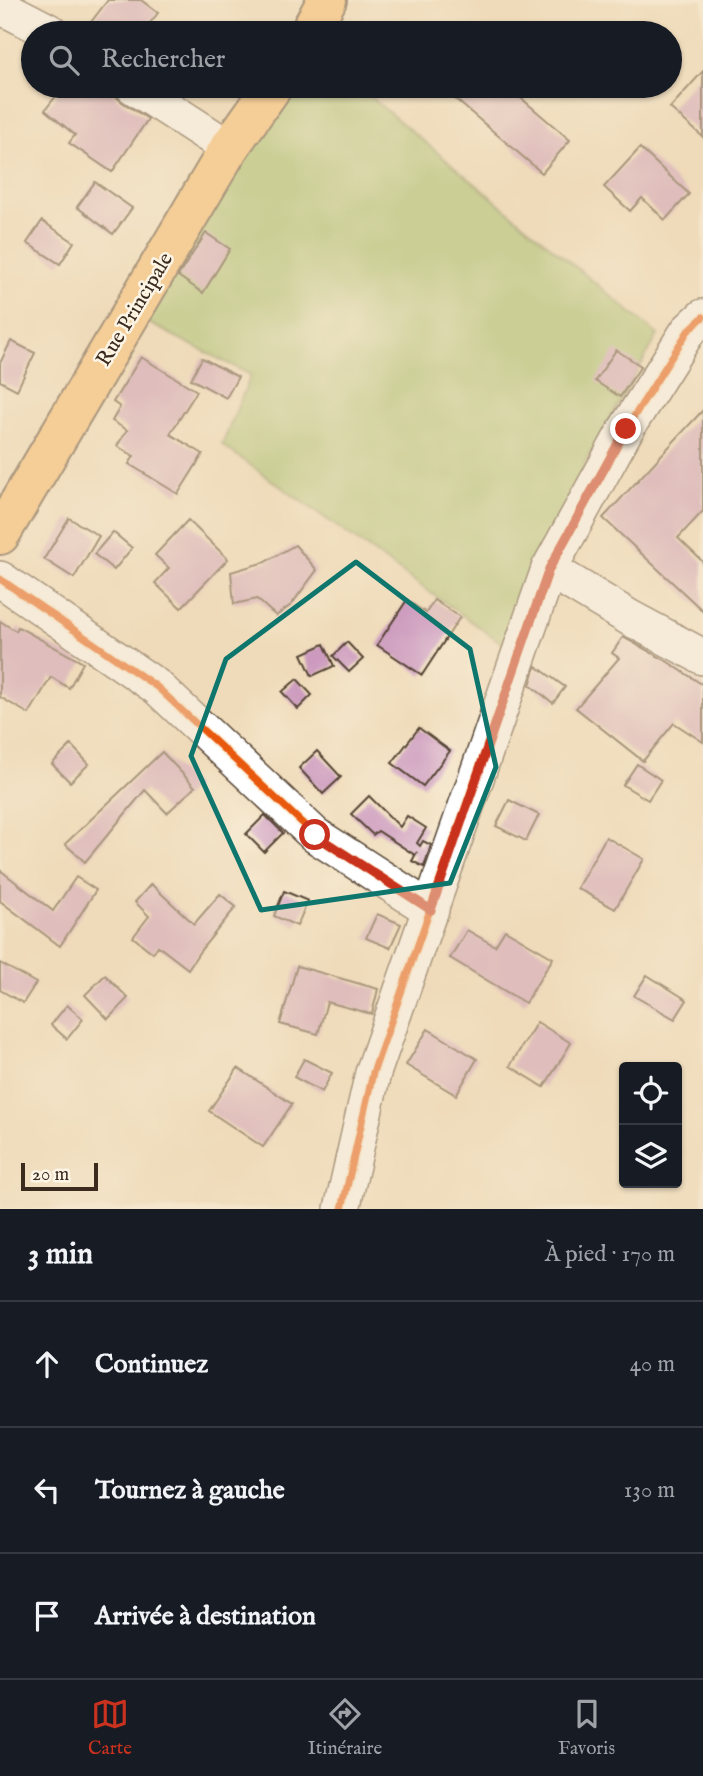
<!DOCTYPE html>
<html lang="fr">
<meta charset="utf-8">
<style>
body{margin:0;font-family:"IM FELL English",serif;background:#242831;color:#f1f3f6}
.controls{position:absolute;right:21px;bottom:21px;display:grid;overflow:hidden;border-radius:7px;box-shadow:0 2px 5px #0004}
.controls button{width:63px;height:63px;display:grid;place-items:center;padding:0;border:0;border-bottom:2px solid #363941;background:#171b24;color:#f1f3f6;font:35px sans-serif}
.scale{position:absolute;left:21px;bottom:18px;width:77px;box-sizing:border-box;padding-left:7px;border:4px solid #3b2a1e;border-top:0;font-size:19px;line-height:24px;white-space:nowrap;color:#3b2a1e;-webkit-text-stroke:5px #fcf5e5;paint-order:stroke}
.stop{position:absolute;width:21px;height:21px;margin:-16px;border:5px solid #c8321e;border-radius:50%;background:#fff}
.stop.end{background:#c8321e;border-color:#fff;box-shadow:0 2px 7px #0008}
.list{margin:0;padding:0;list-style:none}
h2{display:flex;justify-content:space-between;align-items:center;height:91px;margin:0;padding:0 28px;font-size:30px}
h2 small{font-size:23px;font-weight:400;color:#9ea1a6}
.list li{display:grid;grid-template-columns:46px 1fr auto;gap:21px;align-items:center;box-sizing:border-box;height:126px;padding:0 28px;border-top:2px solid #363941}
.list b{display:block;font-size:26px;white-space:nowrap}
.list em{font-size:23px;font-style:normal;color:#9ea1a6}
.icon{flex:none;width:38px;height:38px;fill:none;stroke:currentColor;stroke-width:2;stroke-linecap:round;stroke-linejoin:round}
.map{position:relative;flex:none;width:703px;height:1209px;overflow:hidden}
.search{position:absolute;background:#171b24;box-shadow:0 2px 5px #0004;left:21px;right:21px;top:21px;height:77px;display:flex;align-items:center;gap:18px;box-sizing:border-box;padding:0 24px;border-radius:38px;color:#9ea1a6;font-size:26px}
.sheet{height:469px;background:#171b24}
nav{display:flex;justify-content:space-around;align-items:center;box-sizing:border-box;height:98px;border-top:2px solid #363941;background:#171b24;font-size:19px;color:#9ea1a6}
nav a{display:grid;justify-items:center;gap:4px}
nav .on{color:#c8321e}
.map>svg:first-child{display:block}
.green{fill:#9fc069;stroke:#6d7544;stroke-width:2}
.building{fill:#cc9abe}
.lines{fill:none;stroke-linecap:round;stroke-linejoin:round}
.minor-casing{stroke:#564535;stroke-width:38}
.major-casing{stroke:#564535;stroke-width:42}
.minor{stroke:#fff;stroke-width:35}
.major{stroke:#fbbd6e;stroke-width:38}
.cycleway-casing{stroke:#fcf5e5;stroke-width:11}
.cycleway{stroke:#e8590c;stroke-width:7}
.route{stroke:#c8321e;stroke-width:9}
.marked{fill:none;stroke:#0f766e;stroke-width:5;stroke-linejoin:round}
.labels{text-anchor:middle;stroke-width:5;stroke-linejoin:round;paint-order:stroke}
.street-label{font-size:21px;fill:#3b2a1e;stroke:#fcf5e5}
</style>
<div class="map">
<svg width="703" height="1209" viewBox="0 0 703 1209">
<rect width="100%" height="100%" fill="#fcf5e5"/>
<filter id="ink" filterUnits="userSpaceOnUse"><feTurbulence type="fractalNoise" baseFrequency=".0143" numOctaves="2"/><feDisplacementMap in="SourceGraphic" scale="14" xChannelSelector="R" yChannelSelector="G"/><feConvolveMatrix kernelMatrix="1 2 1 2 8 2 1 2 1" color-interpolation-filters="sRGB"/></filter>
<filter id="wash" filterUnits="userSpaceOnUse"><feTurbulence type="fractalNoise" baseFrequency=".00686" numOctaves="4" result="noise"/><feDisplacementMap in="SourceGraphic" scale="28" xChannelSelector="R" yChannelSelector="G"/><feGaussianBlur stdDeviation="1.57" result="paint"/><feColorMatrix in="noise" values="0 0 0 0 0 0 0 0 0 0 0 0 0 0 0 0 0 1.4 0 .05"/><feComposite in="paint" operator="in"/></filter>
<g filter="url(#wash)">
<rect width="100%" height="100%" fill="#efdbb9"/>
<polygon class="green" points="273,86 357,86 658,335 585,463 520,656 222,445 251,375 131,314"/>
<g id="blocks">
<g class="building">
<polygon points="108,0 141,0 158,13 142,33 106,33 91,22"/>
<polygon points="703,71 703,137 670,108"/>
<polygon points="64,86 112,86 115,96 122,102 148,119 112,172 69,143 75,135 45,110"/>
<polygon points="440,86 507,86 570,140 542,173"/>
<polygon points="640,148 689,194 665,220 642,198 630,211 604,187"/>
<polygon points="95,182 132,208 113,234 77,207"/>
<polygon points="42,221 74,242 60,264 27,243"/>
<polygon points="206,233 230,249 203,293 178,276"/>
<polygon points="11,341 35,353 17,390 0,381 0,363"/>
<polygon points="616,350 641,366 620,397 595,381"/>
<polygon points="141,357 197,391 170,434 203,454 178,494 129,464 134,456 117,446 127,430 112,421 120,407 113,402"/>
<polygon points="202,358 238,377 226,398 191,379"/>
<polygon points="703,410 703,511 678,538 703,562 703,611 603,518"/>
<polygon points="69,518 99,536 74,578 44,559"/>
<polygon points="188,520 228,559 181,608 155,583 169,568 155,555"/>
<polygon points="113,532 132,548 114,570 94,554"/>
<polygon points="295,545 317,570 291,605 276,616 257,599 234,604 231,572 265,562"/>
<polygon points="407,600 426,613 434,600 460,617 422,675 377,645"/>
<polygon points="0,621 16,631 18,627 83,663 69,688 51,677 29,714 0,697"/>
<polygon points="623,637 665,660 703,685 703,742 674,723 643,761 576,708 619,658 612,653"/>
<polygon points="347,642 363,659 349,672 333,656"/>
<polygon points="324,644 334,666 312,676 302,654"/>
<polygon points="536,666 565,687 553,703 530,685"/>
<polygon points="297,679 312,695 298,709 282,692"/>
<polygon points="419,728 450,751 423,786 392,763"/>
<polygon points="71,745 89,764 70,782 52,764"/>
<polygon points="317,751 341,777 323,794 299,768"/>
<polygon points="162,752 195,787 167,813 145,790 85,862 65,844"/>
<polygon points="637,764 661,780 648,800 623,785"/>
<polygon points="369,796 400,827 407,816 426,828 417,843 420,846 423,841 431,845 424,867 412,861 417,852 415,855 378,831 373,835 351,814"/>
<polygon points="509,800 539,815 526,841 496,826"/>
<polygon points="265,815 283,833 264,852 246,834"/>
<polygon points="606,837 644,859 615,909 577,888"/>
<polygon points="0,870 53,911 76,877 96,890 60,946 0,901"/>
<polygon points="151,884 194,924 220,894 236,907 200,951 188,969 158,946 153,953 133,937 149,916 135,902"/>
<polygon points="284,891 308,901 297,926 274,916"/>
<polygon points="377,914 401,924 390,948 366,938"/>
<polygon points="467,930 495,946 505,930 553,958 525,1003 450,958"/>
<polygon points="0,963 36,983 23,1003 0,990"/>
<polygon points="297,966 378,989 372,1014 327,1002 318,1034 280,1024"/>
<polygon points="105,975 128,998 108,1019 85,995"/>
<polygon points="647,975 687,1000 675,1019 634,996"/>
<polygon points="67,1005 83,1019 67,1039 51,1025"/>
<polygon points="537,1022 571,1043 544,1087 510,1066"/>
<polygon points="428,1029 477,1059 456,1095 406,1065"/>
<polygon points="304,1059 332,1073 322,1092 294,1077"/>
<polygon points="238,1068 292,1104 263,1147 209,1111"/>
</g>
</g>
</g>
<g filter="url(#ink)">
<use href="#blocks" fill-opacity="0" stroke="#564535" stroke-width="2"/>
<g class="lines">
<defs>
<g id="minor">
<polyline points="0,6 52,33"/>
<polyline points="133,86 229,148"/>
<polyline points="549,569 630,618 703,657"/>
<polyline points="0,579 157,687 315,835 431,910"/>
<polyline points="342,1209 373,1073 549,569 626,429 688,331 703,317"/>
</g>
<g id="major">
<polyline points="309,33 327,0"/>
<polyline points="0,535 229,148 273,86"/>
</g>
</defs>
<use href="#minor" class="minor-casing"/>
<use href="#major" class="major-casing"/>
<use href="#minor" class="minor"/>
<use href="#major" class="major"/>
<defs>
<g id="cycleway">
<polyline points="0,579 157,687 315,835 431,910"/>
<polyline points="342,1209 373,1073 549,569 626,429 688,331 703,317"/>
</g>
</defs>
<use href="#cycleway" class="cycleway-casing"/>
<use href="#cycleway" class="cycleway"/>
</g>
</g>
<g class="lines" filter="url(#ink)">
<polyline class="route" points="315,835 431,910 549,569 626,429"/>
</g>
<path d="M0 0H703V1209H0ZM356 562 470 649 496 767 450 883 261 910 191 756 226 659Z" fill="#efdbb9" fill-opacity=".55" fill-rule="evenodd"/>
<path class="marked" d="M356 562 470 649 496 767 450 883 261 910 191 756 226 659Z"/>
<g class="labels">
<g class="street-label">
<text transform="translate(134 309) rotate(-59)" y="7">Rue Principale</text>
</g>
</g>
</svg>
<div class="controls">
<button><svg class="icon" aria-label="locate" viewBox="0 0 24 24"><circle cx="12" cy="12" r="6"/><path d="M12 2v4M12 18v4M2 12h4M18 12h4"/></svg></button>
<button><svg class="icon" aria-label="layers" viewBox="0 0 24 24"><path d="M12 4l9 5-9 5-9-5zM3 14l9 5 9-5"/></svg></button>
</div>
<div class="scale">20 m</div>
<div class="stop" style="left:315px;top:835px"></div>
<div class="stop end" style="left:626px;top:429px"></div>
<div class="search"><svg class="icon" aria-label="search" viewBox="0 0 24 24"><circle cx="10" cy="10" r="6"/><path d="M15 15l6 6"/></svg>Rechercher</div>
</div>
<section class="sheet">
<h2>3 min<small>À pied · 170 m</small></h2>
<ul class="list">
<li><svg class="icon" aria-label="ahead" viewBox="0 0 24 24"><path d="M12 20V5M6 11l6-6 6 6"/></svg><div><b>Continuez</b></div><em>40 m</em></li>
<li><svg class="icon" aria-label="left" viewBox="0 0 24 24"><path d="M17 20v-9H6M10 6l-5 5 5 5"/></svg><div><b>Tournez à gauche</b></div><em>130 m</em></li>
<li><svg class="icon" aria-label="arrive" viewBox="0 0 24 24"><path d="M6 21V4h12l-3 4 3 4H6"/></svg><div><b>Arrivée à destination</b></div></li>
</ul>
</section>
<nav>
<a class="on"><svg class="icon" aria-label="map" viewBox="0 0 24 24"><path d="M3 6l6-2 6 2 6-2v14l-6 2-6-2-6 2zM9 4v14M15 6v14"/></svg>Carte</a>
<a><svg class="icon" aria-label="directions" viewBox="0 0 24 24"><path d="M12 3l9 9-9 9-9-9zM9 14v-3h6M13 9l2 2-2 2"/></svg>Itinéraire</a>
<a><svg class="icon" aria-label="saved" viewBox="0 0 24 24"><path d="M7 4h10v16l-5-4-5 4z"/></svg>Favoris</a>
</nav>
